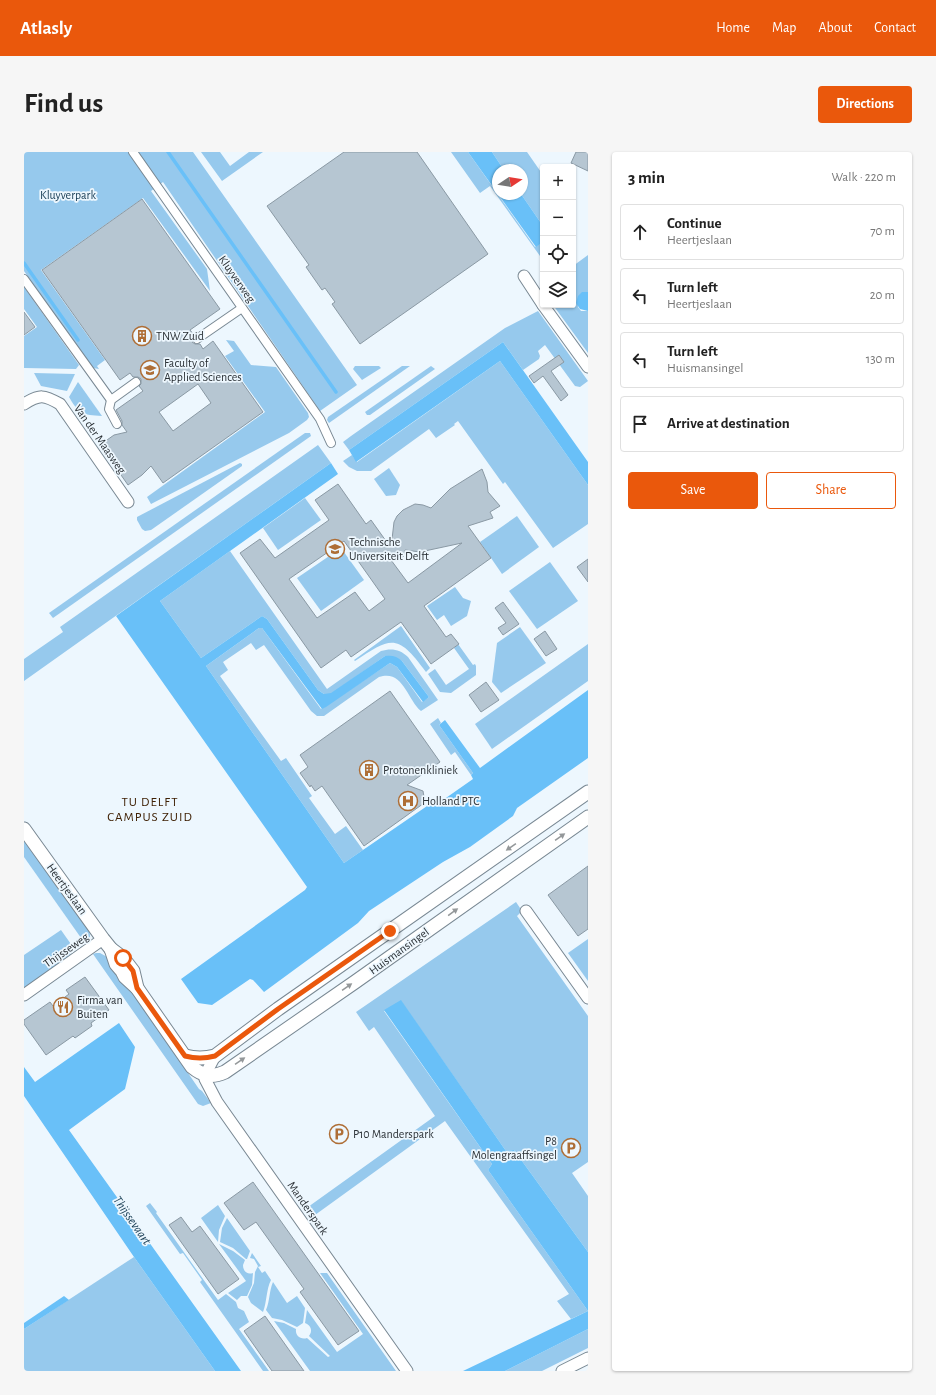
<!DOCTYPE html>
<meta charset="utf-8">
<style>
body{margin:0;font-family:"Alegreya Sans",sans-serif;background:#f6f6f6;color:#222}
.controls{position:absolute;right:12px;top:12px;display:grid;overflow:hidden;border-radius:4px;box-shadow:0 1px 3px #0004}
.controls button{width:36px;height:36px;display:grid;place-items:center;padding:0;border:0;border-bottom:1px solid #e0e0e0;background:#fff;color:#222;font:20px sans-serif}
.compass{position:absolute;left:468px;top:12px;width:36px;height:36px;border-radius:50%;background:#fff;box-shadow:0 1px 3px #0004;rotate:78deg}
.stop{position:absolute;width:12px;height:12px;margin:-9px;border:3px solid #ea580c;border-radius:50%;background:#fff}
.stop.end{background:#ea580c;border-color:#fff;box-shadow:0 1px 4px #0008}
.list{margin:0;padding:0;list-style:none}
h2{display:flex;justify-content:space-between;align-items:center;height:52px;margin:0;padding:0 16px;font-size:17px}
h2 small{font-size:13px;font-weight:400;color:#767676}
.list li{display:grid;grid-template-columns:26px 1fr auto;gap:12px;align-items:center;box-sizing:border-box;height:56px;margin:0 8px 8px;padding:0 8px;border:1px solid #e0e0e0;border-radius:4px}
.list b{display:block;font-size:15px;white-space:nowrap}
.list p{margin:0;font-size:13px;white-space:nowrap;color:#767676}
.list em{font-size:13px;font-style:normal;color:#767676}
.actions{display:flex;gap:8px;padding:12px 16px}
.actions a{flex:1;padding:9px 0;border:1px solid #ea580c;border-radius:4px;text-align:center;font-size:14px;color:#ea580c}
.actions .main{background:#ea580c;color:#fff}
.icon{flex:none;width:22px;height:22px;fill:none;stroke:currentColor;stroke-width:2;stroke-linecap:round;stroke-linejoin:round}
.map{position:relative;flex:none;width:564px;height:1219px;overflow:hidden;border-radius:4px}
header{display:flex;align-items:center;gap:24px;box-sizing:border-box;height:56px;padding:0 20px;background:#ea580c;color:#fff}
header strong{font-size:19px}
nav{display:flex;gap:22px;margin-inline-start:auto;font-size:14px}
.intro{display:flex;align-items:center;justify-content:space-between;box-sizing:border-box;height:96px;padding:0 24px}
h1{margin:0;font-size:28px}
.button{padding:10px 18px;border-radius:4px;background:#ea580c;color:#fff;font-size:14px;font-weight:700}
main{display:flex;gap:24px;padding:0 24px}
aside{flex:1;background:#fff;border-radius:4px;box-shadow:0 1px 3px #0004}
.map>svg:first-child{display:block}
.green{fill:#96c9ed}
.water{fill:#69c0f8}
.lines{fill:none;stroke-linecap:round;stroke-linejoin:round}
.stream{stroke:#69c0f8;stroke-width:3.5}
.building{fill:#b6c6d2;stroke:#8a99a4;fill-rule:evenodd}
.pedestrian-casing{stroke:#798893;stroke-width:10}
.minor-casing{stroke:#798893;stroke-width:13}
.tertiary-casing{stroke:#798893;stroke-width:15}
.pedestrian{stroke:#fff;stroke-width:8}
.minor{stroke:#fff;stroke-width:11}
.tertiary{stroke:#fff;stroke-width:13}
.oneway{fill:#94989a}
.route{stroke:#ea580c;stroke-width:5}
.labels{text-anchor:middle;stroke-width:3.5;stroke-linejoin:round;paint-order:stroke}
.park-label{font-size:12px;fill:#1b4058;stroke:#edf7fe}
.street-label{font-size:12px;fill:#2a3035;stroke:#edf7fe}
.poi-label{font-size:12px;fill:#2a3035;stroke:#edf7fe;text-anchor:start}
.neighbourhood-label{font-size:13px;letter-spacing:1px;fill:#3f2105;stroke:#edf7fe}
.water-label{font-size:13px;font-style:italic;fill:#193e55;stroke:#edf7fe}
</style>
<header>
<strong>Atlasly</strong>
<nav><a>Home</a><a>Map</a><a>About</a><a>Contact</a></nav>
</header>
<div class="intro"><h1>Find us</h1><a class="button">Directions</a></div>
<main>
<div class="map">
<svg width="564" height="1219" viewBox="0 0 564 1219">
<rect width="100%" height="100%" fill="#edf7fe"/>
<g class="green">
<polygon points="0,0 169,0 333,233 296,259 139,30 127,39 183,117 186,139 119,46 17,118 81,208 73,214 75,217 69,216 0,119"/>
<polygon points="177,0 196,0 206,14 225,0 239,0 198,29"/>
<polygon points="427,0 444,0 511,95 519,90 519,102 516,104 466,34 456,41"/>
<polygon points="468,0 503,0 519,23 519,74 497,42 498,42 498,18 480,18"/>
<polygon points="564,103 564,140 561,140 554,155 557,159 564,159 564,201 529,153 549,153 549,114"/>
<polygon points="0,135 55,213 52,217 0,216 0,184 13,175 0,157"/>
<polygon points="514,159 564,229 556,235 551,234 521,193 514,199 516,204 515,207 499,218 479,190 325,298 319,290 327,284 481,176"/>
<polygon points="202,188 210,189 227,213 252,215 284,261 285,265 283,268 265,281 127,352 123,345 241,260 201,204 210,199"/>
<polygon points="476,209 564,333 564,372 529,396 481,330 479,332 434,269 430,272 431,273 412,286 405,277 347,319 333,319 325,315 319,309 328,303 333,310"/>
<polygon points="331,214 355,214 357,216 338,228 329,217"/>
<polygon points="378,214 386,214 305,271 303,268 304,265"/>
<polygon points="407,214 411,217 346,263 343,263 341,260"/>
<polygon points="10,221 51,222 43,239 17,234"/>
<path d="M54 230 78 264C58 263 55 262 45 245Z"/>
<polygon points="281,281 286,281 287,284 29,466 25,461"/>
<polygon points="294,293 307,311 0,529 0,507 39,480 36,475"/>
<polygon points="216,311 218,312 218,314 127,378 121,379 118,377 113,368 113,365"/>
<polygon points="365,316 376,333 372,343 362,344 350,327"/>
<polygon points="281,346 297,368 254,398 239,376"/>
<polygon points="493,364 515,395 478,422 456,390"/>
<polygon points="317,396 340,428 297,459 273,426"/>
<path d="M206 399 303 537 357 499C367 496 376 497 384 505L414 548 397 559C383 547 379 517 355 525L300 564H293L287 559 240 493 232 498 227 491 199 510 204 518 196 524 257 609 262 606 288 644 285 646 311 682 322 674 339 698 320 711 182 514 235 476H238L297 557 366 511 373 515 398 550 405 545 378 509 361 504 307 542H300L294 538 243 467 238 464 177 506 136 449Z"/>
<polygon points="526,410 554,449 513,477 485,439"/>
<polygon points="431,435 439,446 447,449 443,464 427,474 420,463 413,468 403,454"/>
<path d="M377 474 406 516 402 520C374 482 368 484 331 509L330 508Z"/>
<polygon points="496,475 522,511 477,541 468,530 473,491"/>
<polygon points="434,492 449,513 451,512 452,514 452,523 427,541 416,540 404,522 411,517 422,533 445,517 430,496"/>
<polygon points="564,492 564,529 468,597 451,572"/>
<polygon points="414,566 417,571 415,573 449,621 447,623 431,600 427,603 406,572"/>
<path d="M0 686 64 776C67 783 67 787 62 793L0 705Z"/>
<polygon points="492,750 498,759 493,764 564,864 564,1010 548,1021 564,1044 564,1100 490,998 482,999 377,849 360,859 468,1012 464,1018 564,1159 547,1167 533,1149 545,1142 421,969 291,1063 284,1055 411,964 350,875 345,879 332,860"/>
<polygon points="37,778 49,795 44,799 47,803 0,836 0,803"/>
<polygon points="564,787 564,829 544,801"/>
<polygon points="72,801 76,801 85,806 175,937 178,939 187,951 179,954 174,952 69,802"/>
<polygon points="126,1051 133,1060 132,1061 194,1148 202,1142 212,1150 214,1156 220,1159 225,1170 215,1177 245,1219 239,1219 176,1130 178,1128 159,1101 156,1102 122,1054"/>
<polygon points="194,1053 201,1064 195,1078 194,1090 177,1066"/>
<polygon points="203,1066 226,1099 223,1107 222,1107 209,1096 196,1090 198,1076"/>
<path d="M195 1092 209 1099 221 1108 219 1113C219 1119 223 1123 229 1121L228 1133 223 1144H217L213 1148 204 1141 222 1129Z"/>
<path d="M228 1101 237 1114 234 1115 238 1121 241 1119 247 1128C242 1138 243 1150 239 1160L227 1151 224 1145 230 1131 231 1120 234 1114 230 1107 226 1106Z"/>
<polygon points="110,1105 191,1219 0,1219 0,1177"/>
<path d="M296 1121H303L372 1219H286L250 1169 260 1171 272 1177C271 1184 277 1188 283 1186L304 1205 306 1204 285 1184C289 1179 287 1173 281 1171L283 1158 313 1200 339 1182Z"/>
<path d="M249 1130 263 1151 273 1144 281 1156 279 1171 273 1175 258 1168 248 1166 242 1158C246 1149 245 1139 249 1130Z"/>
<polygon points="564,1177 564,1196 518,1219 481,1219"/>
</g>
<g class="water">
<polygon points="444,0 468,0 480,18 474,18 474,42"/>
<polygon points="474,42 497,42 519,74 519,90 512,95"/>
<polygon points="558,140 564,140 564,159 556,157 552,151 554,144"/>
<polygon points="479,190 564,310 564,333 476,209 332,310 325,298"/>
<path d="M307 311 314 322 136 449 177 506 238 464 243 467 294 538 300 542 307 541 361 504C368 503 373 504 378 509L405 545 399 550 373 515 366 511 302 555 298 557 238 476H235L182 514 320 711 406 652 409 655 449 627 447 623 449 621 415 573 421 568 456 616 564 538V606L493 656 489 664 446 695 419 710 345 759 334 771 240 840 229 828 226 827 188 853 174 851 157 827 281 738 283 735 92 464Z"/>
<polygon points="377,848 482,999 490,998 564,1100 564,1177 481,1219 439,1219 564,1159 464,1018 468,1012 360,858"/>
<polygon points="95,871 111,895 101,937 45,978 217,1219 191,1219 110,1105 0,944 0,915 11,930"/>
<polygon points="40,1144 45,1148 0,1177 0,1171"/>
</g>
<g class="lines">
<g class="stream">
<polyline points="144,0 312,240"/>
<polyline points="0,111 54,188"/>
</g>
</g>
<g class="building">
<polygon points="320,0 393,0 464,102 336,192 308,152 311,150 301,136 298,138 282,115 285,113 243,54"/>
<polygon points="552,0 564,0 564,19 547,11"/>
<path d="M118 47 196 157 166 178 170 183 168 187V190L171 192H176L179 197 189 189 239 260 139 331 127 314 118 323 104 333 76 293 90 283 103 280 98 273V269L92 258 119 239 115 234 117 232V227L114 225H109L106 221 96 228 18 118ZM174 232 187 251 149 279 135 260Z"/>
<polygon points="0,160 11,175 0,183"/>
<polygon points="535,203 540,210 527,219 544,243 537,249 519,224 510,231 505,224"/>
<path d="M458 317 463 330 464 340 476 354 466 360 469 366 444 374 467 406 400 454 422 485 427 482 435 492 407 512 377 470 327 505 322 498 297 516 216 401 236 387 251 406 305 368 291 348 314 332 342 372 347 368 367 396 370 370 373 364 379 358 391 352 399 353 407 356 426 337ZM320 389 361 447 345 459 331 440 293 466 265 427ZM438 391 384 431 367 408 379 405 381 398 396 400Z"/>
<polygon points="564,407 564,430 553,415"/>
<polygon points="479,450 495,472 479,483 474,476 482,471 471,456"/>
<polygon points="521,479 533,497 522,504 510,487"/>
<polygon points="462,530 475,548 457,560 445,543"/>
<polygon points="366,539 416,610 383,633 399,639 400,645 403,649 340,694 298,634 291,639 287,633 286,635 276,621 284,615 276,603"/>
<polygon points="564,714 564,777 554,784 524,743"/>
<polygon points="61,825 85,858 67,871 68,874 51,886 49,884 22,903 0,872 0,868 26,850 29,854 45,842 42,838"/>
<polygon points="229,1030 335,1179 314,1193 276,1140 280,1137 232,1070 220,1078 200,1051"/>
<polygon points="157,1065 168,1080 176,1074 215,1127 194,1142 145,1073"/>
<polygon points="241,1164 280,1219 248,1219 220,1179"/>
</g>
<g class="lines">
<defs>
<g id="pedestrian">
<polyline points="109,0 296,267 307,291"/>
<polyline points="0,127 87,248"/>
<polyline points="173,187 218,156"/>
<polyline points="93,272 85,257 87,248 112,230"/>
</g>
<g id="minor">
<polyline points="500,124 519,153"/>
<polyline points="519,153 564,215"/>
<path d="M0 252C16 242 20 243 36 252L104 350"/>
<polyline points="502,759 564,846"/>
<polyline points="0,843 79,787"/>
<polyline points="191,904 181,923 181,927 193,950 383,1219"/>
<polyline points="538,1219 564,1206"/>
</g>
<g id="tertiary">
<polyline points="0,677 79,787 87,797 99,806 109,819 113,836"/>
<path d="M87 797 92 812 98 819 101 825 113 836 168 915C179 924 188 926 201 920L331 830 564 665"/>
<path d="M161 904C172 907 180 907 191 904L254 857 564 640"/>
</g>
</defs>
<use href="#pedestrian" class="pedestrian-casing"/>
<use href="#minor" class="minor-casing"/>
<use href="#tertiary" class="tertiary-casing"/>
<use href="#pedestrian" class="pedestrian"/>
<use href="#minor" class="minor"/>
<use href="#tertiary" class="tertiary"/>
</g>
<defs><path id="oneway-solid" d="M-6-.8H1V-3.2L6.5 0L1 3.2V.8H-6Z"/></defs>
<g class="oneway">
<use href="#oneway-solid" transform="translate(536 685) rotate(-35)"/>
<use href="#oneway-solid" transform="translate(487 695) rotate(145)"/>
<use href="#oneway-solid" transform="translate(429 760) rotate(-36)"/>
<use href="#oneway-solid" transform="translate(323 835) rotate(-35)"/>
<use href="#oneway-solid" transform="translate(216 909) rotate(-34)"/>
</g>
<g class="lines">
<path class="route" d="M99 806 109 819 113 836 161 904C172 907 180 907 191 904L254 857 366 779"/>
</g>
<defs>
<symbol id="building-ring" viewBox="-11 -11 22 22"><circle r="9.5" fill="#edf7fe" stroke="#ae6e36" stroke-width="1.5"/><path d="M-4-6H4V6H1V3H-1V6H-4ZM-2.5-4.3h1.7v1.8h-1.7ZM.8-4.3h1.7v1.8H.8ZM-2.5-1h1.7V.8h-1.7ZM.8-1h1.7V.8H.8Z" fill="#ae6e36"/></symbol>
<symbol id="university-ring" viewBox="-11 -11 22 22"><circle r="9.5" fill="#edf7fe" stroke="#ae6e36" stroke-width="1.5"/><path d="M0-5L7-2L0 1L-7-2ZM-4 1L0 2.5L4 1V4Q0 6-4 4Z" fill="#ae6e36"/></symbol>
<symbol id="hospital-ring" viewBox="-11 -11 22 22"><circle r="9.5" fill="#edf7fe" stroke="#ae6e36" stroke-width="1.5"/><path d="M-5-5h3v3.5h4V-5h3V5h-3V1.5h-4V5h-3Z" fill="#ae6e36"/></symbol>
<symbol id="restaurant-ring" viewBox="-11 -11 22 22"><circle r="9.5" fill="#edf7fe" stroke="#ae6e36" stroke-width="1.5"/><path d="M-5-6h1v4h1v-4h1v4h1v-4h1v5L-1.5 .5V6h-2V.5L-5-1ZM5-6V6H3V1.5H1.5Q1.5-4 5-6Z" fill="#ae6e36"/></symbol>
<symbol id="parking-ring" viewBox="-11 -11 22 22"><circle r="9.5" fill="#edf7fe" stroke="#ae6e36" stroke-width="1.5"/><path d="M-3.5-5.5H1a3.5 3.5 0 0 1 0 7H-1V5.5H-3.5ZM-1-3.4V-.6H.8a1.4 1.4 0 0 0 0-2.8Z" fill="#ae6e36"/></symbol>
</defs>
<g fill-rule="evenodd">
<use href="#building-ring" x="107" y="173" width="22" height="22"/>
<use href="#university-ring" x="115" y="207" width="22" height="22"/>
<use href="#university-ring" x="300" y="386" width="22" height="22"/>
<use href="#building-ring" x="334" y="607" width="22" height="22"/>
<use href="#hospital-ring" x="373" y="638" width="22" height="22"/>
<use href="#restaurant-ring" x="28" y="844" width="22" height="22"/>
<use href="#parking-ring" x="304" y="971" width="22" height="22"/>
<use href="#parking-ring" x="536" y="985" width="22" height="22"/>
</g>
<g class="labels">
<g class="park-label">
<text x="44" y="47">Kluyverpark</text>
</g>
<g class="street-label">
<text transform="translate(213 127) rotate(55)" y="4">Kluyverweg</text>
<text transform="translate(76 287) rotate(55)" y="4">Van der Maasweg</text>
<text transform="translate(43 737) rotate(54)" y="4">Heertjeslaan</text>
<text transform="translate(42 798) rotate(-35)" y="4">Thijsseweg</text>
<text transform="translate(375 799) rotate(-36)" y="4">Huismansingel</text>
<text transform="translate(284 1056) rotate(55)" y="4">Manderspark</text>
</g>
<g class="poi-label">
<text x="132" y="188">TNW Zuid</text>
<text x="140" y="215">Faculty of<tspan x="140" dy="14">Applied Sciences</tspan></text>
<text x="325" y="394">Technische<tspan x="325" dy="14">Universiteit Delft</tspan></text>
<text x="359" y="622">Protonenkliniek</text>
<text x="398" y="653">Holland PTC</text>
<text x="53" y="852">Firma van<tspan x="53" dy="14">Buiten</tspan></text>
<text x="329" y="986">P10 Manderspark</text>
<text x="533" y="993" text-anchor="end">P8<tspan x="533" dy="14">Molengraaffsingel</tspan></text>
</g>
<g class="neighbourhood-label">
<text x="126" y="654">TU DELFT<tspan x="126" dy="15">CAMPUS ZUID</tspan></text>
</g>
<g class="water-label">
<text transform="translate(109 1068) rotate(55)" y="5">Thijssevaart</text>
</g>
</g>
</svg>
<div class="controls">
<button>+</button>
<button>−</button>
<button><svg class="icon" aria-label="locate" viewBox="0 0 24 24"><circle cx="12" cy="12" r="6"/><path d="M12 2v4M12 18v4M2 12h4M18 12h4"/></svg></button>
<button><svg class="icon" aria-label="layers" viewBox="0 0 24 24"><path d="M12 4l9 5-9 5-9-5zM3 14l9 5 9-5"/></svg></button>
</div>
<svg class="compass" viewBox="-18 -18 36 36"><path d="M0-13l5 13h-10z" fill="#e53935"/><path d="M0 13l5-13h-10z" fill="#767676"/></svg>
<div class="stop" style="left:99px;top:806px"></div>
<div class="stop end" style="left:366px;top:779px"></div>
</div>
<aside>
<h2>3 min<small>Walk · 220 m</small></h2>
<ul class="list">
<li><svg class="icon" aria-label="ahead" viewBox="0 0 24 24"><path d="M12 20V5M6 11l6-6 6 6"/></svg><div><b>Continue</b><p>Heertjeslaan</p></div><em>70 m</em></li>
<li><svg class="icon" aria-label="left" viewBox="0 0 24 24"><path d="M17 20v-9H6M10 6l-5 5 5 5"/></svg><div><b>Turn left</b><p>Heertjeslaan</p></div><em>20 m</em></li>
<li><svg class="icon" aria-label="left" viewBox="0 0 24 24"><path d="M17 20v-9H6M10 6l-5 5 5 5"/></svg><div><b>Turn left</b><p>Huismansingel</p></div><em>130 m</em></li>
<li><svg class="icon" aria-label="arrive" viewBox="0 0 24 24"><path d="M6 21V4h12l-3 4 3 4H6"/></svg><div><b>Arrive at destination</b></div></li>
</ul>
<div class="actions"><a class="main">Save</a><a>Share</a></div>
</aside>
</main>
